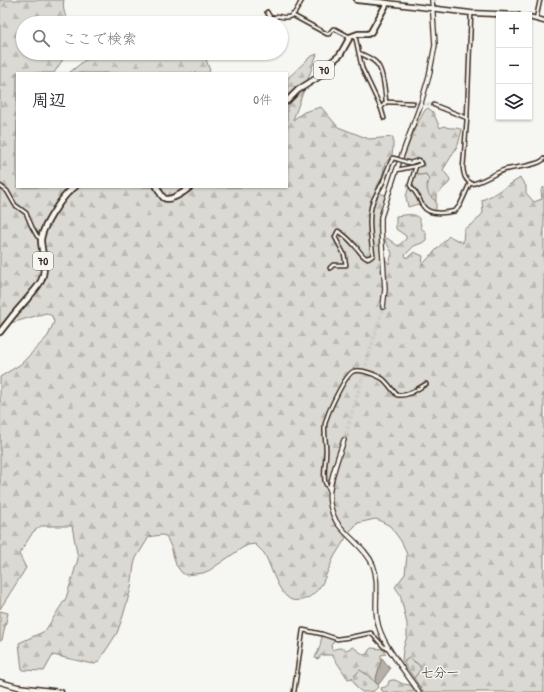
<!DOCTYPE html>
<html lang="ja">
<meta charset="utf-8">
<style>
body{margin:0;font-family:"Patrick Hand","Klee One",sans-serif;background:#f2f2f3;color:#2b2b33}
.controls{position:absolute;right:12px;top:12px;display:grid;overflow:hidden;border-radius:0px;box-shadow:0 1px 3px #0004}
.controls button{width:36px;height:36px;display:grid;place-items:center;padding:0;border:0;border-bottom:1px solid #e1e1e2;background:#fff;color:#2b2b33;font:20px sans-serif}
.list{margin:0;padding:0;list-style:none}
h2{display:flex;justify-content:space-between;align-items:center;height:52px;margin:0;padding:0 16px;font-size:17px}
h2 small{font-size:13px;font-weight:400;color:#7c7c81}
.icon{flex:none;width:22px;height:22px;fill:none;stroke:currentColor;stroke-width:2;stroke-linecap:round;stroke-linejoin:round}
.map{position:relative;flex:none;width:544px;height:692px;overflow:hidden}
.search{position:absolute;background:#fff;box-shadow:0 1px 3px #0004;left:16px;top:16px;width:272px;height:44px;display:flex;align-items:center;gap:10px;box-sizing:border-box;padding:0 14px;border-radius:22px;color:#7c7c81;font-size:15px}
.panel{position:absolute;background:#fff;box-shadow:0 1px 3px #0004;left:16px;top:72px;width:272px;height:116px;border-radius:0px}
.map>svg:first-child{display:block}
.grass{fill:#dad9d3;stroke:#8a8278}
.forest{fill:url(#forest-firs);stroke:#8a8278}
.cemetery{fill:url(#cemetery-stones);stroke:#8a8278}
.water{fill:#b6b0a9;stroke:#857a71}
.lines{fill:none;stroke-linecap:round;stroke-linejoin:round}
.minor-tunnel{stroke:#d1cdc8;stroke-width:2.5;stroke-dasharray:2.5 1;stroke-linecap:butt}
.tertiary-tunnel{stroke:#d1cdc8;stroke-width:3.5;stroke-dasharray:3.5 2;stroke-linecap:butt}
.minor-casing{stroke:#3b2a1e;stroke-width:5.5}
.tertiary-casing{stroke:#3b2a1e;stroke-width:6}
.secondary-casing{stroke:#3b2a1e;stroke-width:7}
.primary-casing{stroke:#3b2a1e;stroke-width:8}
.minor{stroke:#f6f6f2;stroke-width:2.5}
.tertiary{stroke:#f6f6f2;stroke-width:3.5}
.secondary{stroke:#f6f6f2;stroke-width:4}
.primary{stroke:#f6f6f2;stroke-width:4.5}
.minor-bridge-casing{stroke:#3b2a1e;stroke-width:5.5;stroke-linecap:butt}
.minor-bridge{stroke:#f6f6f2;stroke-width:2.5}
.labels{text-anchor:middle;stroke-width:3;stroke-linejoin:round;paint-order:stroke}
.shield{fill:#f6f6f2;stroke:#73675e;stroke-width:1}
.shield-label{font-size:11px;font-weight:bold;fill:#3b2a1e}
.neighbourhood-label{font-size:13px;fill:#3b2a1e;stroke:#f6f6f2}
</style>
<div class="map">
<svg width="544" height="692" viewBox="0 0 544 692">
<defs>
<pattern id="forest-firs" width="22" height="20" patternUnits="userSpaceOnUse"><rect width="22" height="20" fill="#dad9d3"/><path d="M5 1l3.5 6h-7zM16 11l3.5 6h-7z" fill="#bcbab5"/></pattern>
<pattern id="cemetery-stones" width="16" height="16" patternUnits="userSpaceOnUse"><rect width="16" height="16" fill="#dad9d3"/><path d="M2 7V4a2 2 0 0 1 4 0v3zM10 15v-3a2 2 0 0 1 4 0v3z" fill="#bcbab5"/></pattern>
</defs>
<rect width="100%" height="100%" fill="#f6f6f2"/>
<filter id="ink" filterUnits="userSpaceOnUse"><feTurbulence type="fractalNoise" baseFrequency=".025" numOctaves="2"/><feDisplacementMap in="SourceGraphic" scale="8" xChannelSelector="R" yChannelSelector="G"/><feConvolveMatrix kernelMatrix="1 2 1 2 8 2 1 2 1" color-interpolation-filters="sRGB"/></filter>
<g filter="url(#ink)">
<path class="grass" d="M413 171 420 175 426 174 429 179 427 185 432 198 436 201V212C430 210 423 209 418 204L408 207 406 197Z"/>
<g class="forest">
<path d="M0 0H64C62 8 65 17 70 23H23V53H67L54 73H17V187H287V79L310 57 317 54 293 120 304 112 321 107 338 127 369 139 393 137V148L392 155 385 164 382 177 375 192 386 195 378 219 380 252 389 264 392 253 385 240 387 238 398 246 406 239V236L396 229V216C408 215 421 210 421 228L426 232V240L422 243 414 246 405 255 407 258 414 252 423 256 422 265 449 236 463 243 464 229 475 222 483 213 482 200 495 194 520 178 526 186V193L534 202 542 199 541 190 544 187V692H423L414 678 420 669 419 665 410 658 403 662 402 660 403 649 407 636V624L400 594 395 587 405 574 407 555 404 547 401 541 390 526 379 520 375 519 358 523 350 531 334 557 322 584C317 591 310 599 301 600 298 600 294 601 292 600 278 595 271 565 264 553 261 550 258 547 255 544L248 545 242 548 210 570 203 573 186 575 182 573 176 565 171 547 166 536 162 535 154 536 149 537 136 558 134 565 131 588 123 616 117 633 99 661 95 664 88 663 53 655 44 671 22 670 19 643 45 631 66 598 78 559 72 526H41L33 532 19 554 26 568 0 609V377L21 364 48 336 54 322 52 316 46 313 11 323 0 333Z"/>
<polygon points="112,53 204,53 210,71 207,73 69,73 85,60"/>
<path d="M428 108 433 112 440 128 444 126C451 130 456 126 462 130L458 145 443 170 450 179 449 183 436 195V201C426 195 426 189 429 179L426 174 420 175 416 173 417 169 423 163 421 158 410 161 403 159 415 128 425 110Z"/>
<polygon points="0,611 8,613 2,640 0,641"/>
<path d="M323 635 335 640 331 645 332 650C337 648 341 647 346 650L353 647 364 655 367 654 369 650 371 648 383 649 386 654 381 655V661L375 682 371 680 366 673 358 672 352 678 348 679 332 655H321L318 659 315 658C316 654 318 653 319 649 321 644 320 641 323 635Z"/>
<path d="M392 680H395L403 684 410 685 416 692H391L390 691C387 692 385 692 382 691L381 688 385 687 388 685 389 681Z"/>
</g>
<g class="cemetery">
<polygon points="409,658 419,665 421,669 414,678 403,662"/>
<path d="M360 670C367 674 373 680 379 686L373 692H362L357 688 352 678Z"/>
</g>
<polygon class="water" points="382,658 389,667 390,669 379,684 377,684 375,682"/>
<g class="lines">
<polyline class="minor-tunnel" points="413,103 434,105"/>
<polyline class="tertiary-tunnel" points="344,440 383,307"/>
<defs>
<g id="minor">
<path d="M267 12 270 17 273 18 278 16C294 21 295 12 302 0"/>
<path d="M471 13 467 118 463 168C464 176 465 180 472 184 484 181 493 174 504 170 514 167 538 166 544 159"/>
<polyline points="292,15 327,34 329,34 333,29 335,29 350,37"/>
<polyline points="536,19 540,0"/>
<polyline points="355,35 362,68 381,108 384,118"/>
<path d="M359 53C366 56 376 60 379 67 384 76 385 92 386 102L381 108"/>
<polyline points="386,102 413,103"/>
<polyline points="434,105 467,118"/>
<path d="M416 166 410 185C412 189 415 191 417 195 420 198 420 203 423 206 429 216 446 213 455 211L460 205 470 183"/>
<polyline points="397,170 416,166 421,164 419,160 410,163 406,162"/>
<polyline points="0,186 7,191 15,205 26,213 32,227 37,236 41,239"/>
<path d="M330 268 333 265H346L344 254 335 237 338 231C345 235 350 240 355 246 359 250 361 255 366 258L371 257 373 255C371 237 367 218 373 201 376 194 380 188 383 182 386 174 388 166 393 158L397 159"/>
<path d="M330 490C328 487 326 485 325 482 323 472 326 461 326 451 326 442 324 433 325 424 327 414 345 374 354 371 361 369 377 375 383 379 388 383 392 390 397 395 408 397 417 389 426 384"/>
<polyline points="294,692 303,630 322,634 337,639 351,637 371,633 384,647 388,648"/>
</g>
<g id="tertiary">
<polyline points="383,307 385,289 381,230 381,217 395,174 421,103 429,76 435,45 432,0"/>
<path d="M344 440C339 455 332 473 330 489 328 499 331 512 336 521 339 526 344 531 348 535 357 544 368 553 373 565 380 583 374 601 377 619 380 643 406 672 419 692"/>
</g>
<g id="secondary">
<polyline points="387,3 471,13 518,15"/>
<polyline points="529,17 544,21"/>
<polyline points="0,682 18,687 61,692"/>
</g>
<g id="primary">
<polyline points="287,101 298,90 320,76 330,63 340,55 350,37 358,34 368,34 371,32 387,3 357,0"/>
<path d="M157 187C159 190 161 196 164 198 170 202 186 191 190 187"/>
<path d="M0 332C9 320 18 309 28 298 32 293 38 287 41 281 47 269 42 253 41 241 41 228 64 193 75 187"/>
</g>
</defs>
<use href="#minor" class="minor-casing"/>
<use href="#tertiary" class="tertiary-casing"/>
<use href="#secondary" class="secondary-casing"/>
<use href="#primary" class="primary-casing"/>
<use href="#minor" class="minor"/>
<use href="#tertiary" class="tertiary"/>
<use href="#secondary" class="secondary"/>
<use href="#primary" class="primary"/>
<defs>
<polyline id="minor-bridge" points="397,159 406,162"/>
</defs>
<use href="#minor-bridge" class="minor-bridge-casing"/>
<use href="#minor-bridge" class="minor-bridge"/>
</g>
</g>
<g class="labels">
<g class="shield">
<rect x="314" y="61" width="20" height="18" rx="3"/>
<rect x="33" y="252" width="20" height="18" rx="3"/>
</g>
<g class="shield-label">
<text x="324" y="74">70</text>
<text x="43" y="265">70</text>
</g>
<g class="neighbourhood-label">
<text x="440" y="677">七分一</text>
</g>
</g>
</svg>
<div class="controls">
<button>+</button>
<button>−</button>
<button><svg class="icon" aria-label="layers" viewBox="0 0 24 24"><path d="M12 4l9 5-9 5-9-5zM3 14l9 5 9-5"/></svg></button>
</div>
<div class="search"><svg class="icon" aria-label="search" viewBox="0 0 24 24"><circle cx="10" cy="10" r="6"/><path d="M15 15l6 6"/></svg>ここで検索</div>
<section class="panel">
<h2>周辺<small>0件</small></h2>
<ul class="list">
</ul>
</section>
</div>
